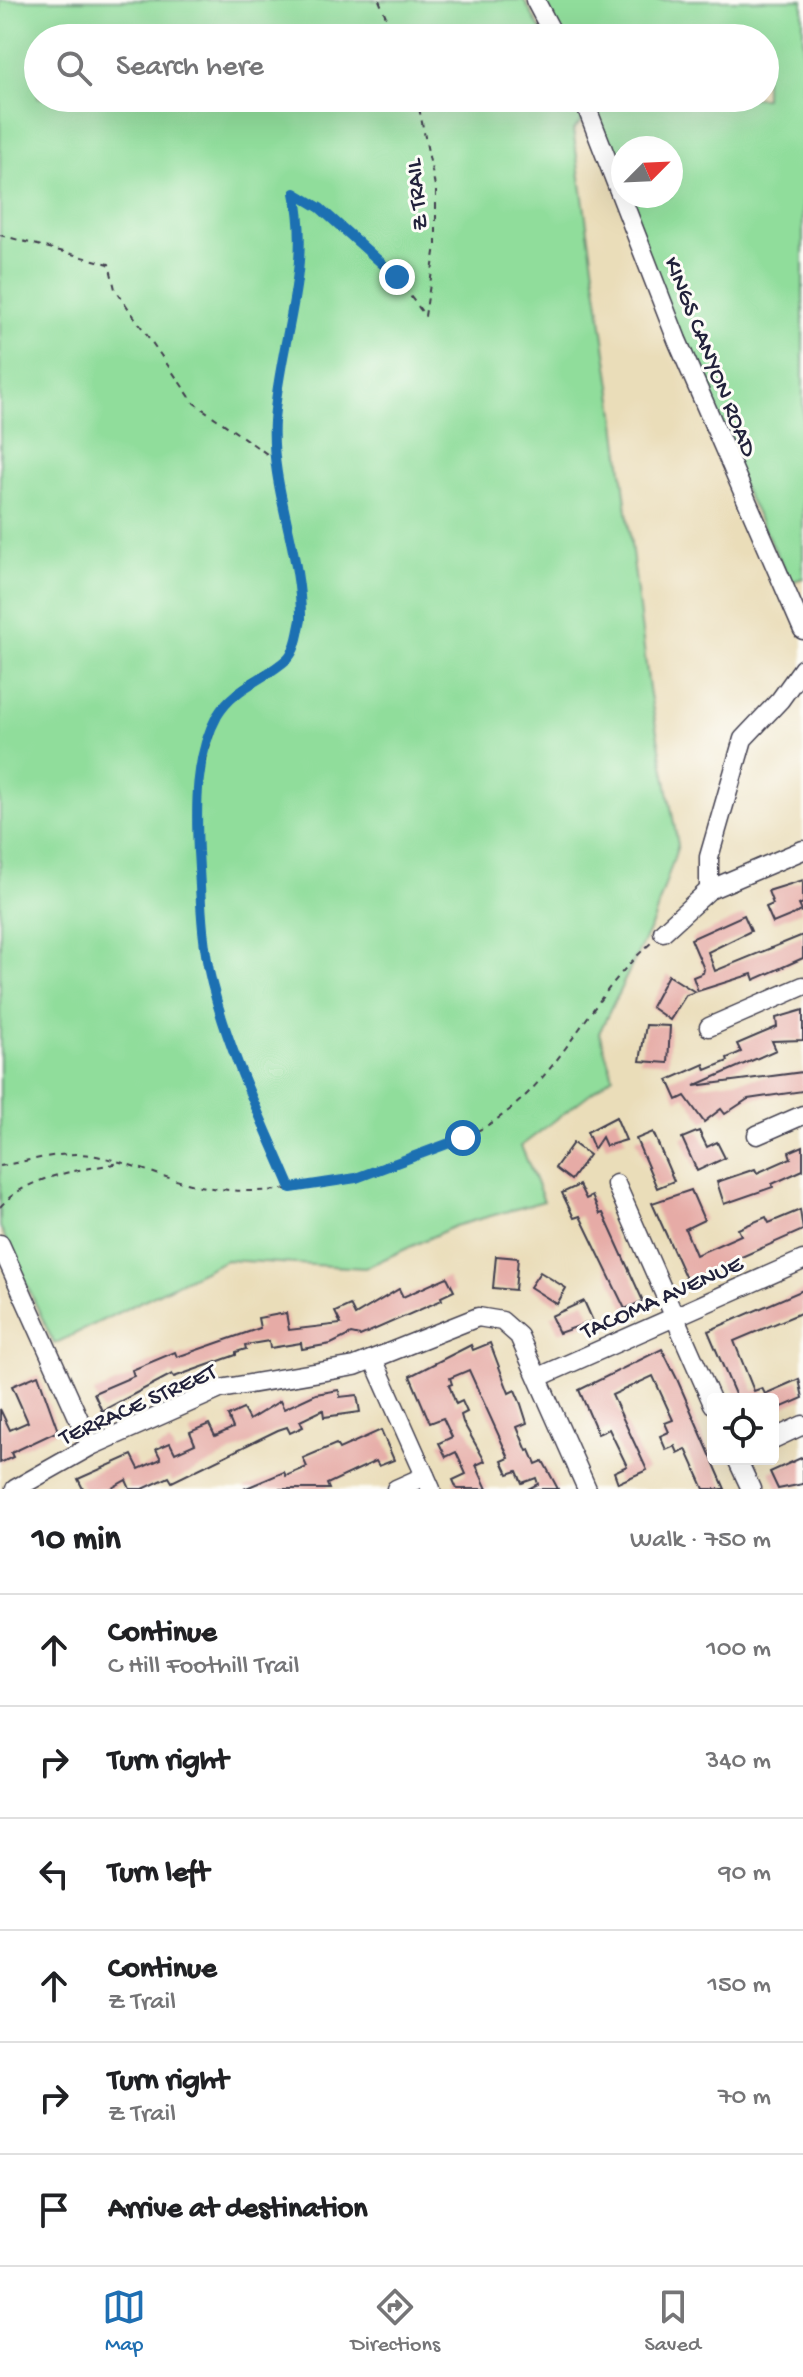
<!DOCTYPE html>
<meta charset="utf-8">
<style>
body{margin:0;font-family:"Gochi Hand",sans-serif;background:#f6f6f6;color:#202124}
.controls{position:absolute;right:24px;bottom:24px;display:grid;overflow:hidden;border-radius:8px;box-shadow:0 8px 32px #0002}
.controls button{width:72px;height:72px;display:grid;place-items:center;padding:0;border:0;border-bottom:2px solid #e0e0e0;background:#fff;color:#202124;font:40px sans-serif}
.compass{position:absolute;left:611px;top:136px;width:72px;height:72px;border-radius:50%;background:#fff;box-shadow:0 8px 32px #0002;rotate:66deg}
.stop{position:absolute;width:24px;height:24px;margin:-18px;border:6px solid #1f6fb2;border-radius:50%;background:#fff}
.stop.end{background:#1f6fb2;border-color:#fff;box-shadow:0 2px 8px #0008}
.list{margin:0;padding:0;list-style:none}
h2{display:flex;justify-content:space-between;align-items:center;height:104px;margin:0;padding:0 32px;font-size:34px}
h2 small{font-size:26px;font-weight:400;color:#757577}
.list li{display:grid;grid-template-columns:52px 1fr auto;gap:24px;align-items:center;box-sizing:border-box;height:112px;padding:0 32px;border-top:2px solid #e0e0e0}
.list b{display:block;font-size:30px;white-space:nowrap}
.list p{margin:0;font-size:26px;white-space:nowrap;color:#757577}
.list em{font-size:26px;font-style:normal;color:#757577}
.icon{flex:none;width:44px;height:44px;fill:none;stroke:currentColor;stroke-width:2;stroke-linecap:round;stroke-linejoin:round}
.map{position:relative;flex:none;width:803px;height:1489px;overflow:hidden}
.search{position:absolute;background:#fff;box-shadow:0 8px 32px #0002;left:24px;right:24px;top:24px;height:88px;display:flex;align-items:center;gap:20px;box-sizing:border-box;padding:0 28px;border-radius:44px;color:#757577;font-size:30px}
.sheet{height:776px;background:#fff}
nav{display:flex;justify-content:space-around;align-items:center;box-sizing:border-box;height:112px;border-top:2px solid #e0e0e0;background:#fff;font-size:22px;color:#757577}
nav a{display:grid;justify-items:center;gap:4px}
nav .on{color:#1f6fb2}
.map>svg:first-child{display:block}
.green{fill:#90dd9b;stroke:#59806b;stroke-width:2;fill-rule:evenodd}
.building{fill:#e6aba6}
.lines{fill:none;stroke-linecap:round;stroke-linejoin:round}
.minor-casing{stroke:#403e4e;stroke-width:21}
.path{stroke:#403e4e;stroke-width:2;stroke-dasharray:6 6;stroke-linecap:butt}
.minor{stroke:#fff;stroke-width:18}
.route{stroke:#1f6fb2;stroke-width:10}
.labels{text-anchor:middle;stroke-width:6;stroke-linejoin:round;paint-order:stroke}
.street-label{font-size:24px;fill:#22223b;stroke:#fdfcf7}
</style>
<div class="map">
<svg width="803" height="1489" viewBox="0 0 803 1489">
<rect width="100%" height="100%" fill="#fdfcf7"/>
<filter id="ink" filterUnits="userSpaceOnUse"><feTurbulence type="fractalNoise" baseFrequency=".0125" numOctaves="2"/><feDisplacementMap in="SourceGraphic" scale="16" xChannelSelector="R" yChannelSelector="G"/><feConvolveMatrix kernelMatrix="1 2 1 2 8 2 1 2 1" color-interpolation-filters="sRGB"/></filter>
<filter id="wash" filterUnits="userSpaceOnUse"><feTurbulence type="fractalNoise" baseFrequency=".006" numOctaves="4" result="noise"/><feDisplacementMap in="SourceGraphic" scale="32" xChannelSelector="R" yChannelSelector="G"/><feGaussianBlur stdDeviation="1.8" result="paint"/><feColorMatrix in="noise" values="0 0 0 0 0 0 0 0 0 0 0 0 0 0 0 0 0 1.4 0 .05"/><feComposite in="paint" operator="in"/></filter>
<g filter="url(#wash)">
<rect width="100%" height="100%" fill="#eaddb9"/>
<g class="green">
<polygon points="0,0 524,0 545,38 38,38 38,98 574,98 583,120 573,130 614,406 649,689 678,845 653,922 599,1033 613,1076 521,1146 544,1201 455,1226 365,1268 226,1260 54,1344 0,1227"/>
<path d="M537 0H803V578L791 582 720 442 583 98H765V38H555ZM623 148H671V196H623Z"/>
</g>
<g id="blocks">
<g class="building">
<polygon points="803,880 803,903 799,905 802,911 773,923 766,907 773,904 768,891"/>
<polygon points="744,915 751,931 708,952 715,971 803,935 803,958 754,980 752,974 698,991 693,977 703,973 704,969 691,939"/>
<polygon points="668,975 695,992 686,995 670,1020 651,1007"/>
<polygon points="803,1010 803,1040 772,1041 776,1050 694,1086 803,1072 803,1091 748,1099 725,1114 721,1109 704,1122 685,1096 677,1100 668,1080 704,1064 706,1070 728,1061 727,1058 741,1052 737,1044 777,1027 776,1018"/>
<polygon points="646,1025 670,1026 668,1063 640,1061"/>
<polygon points="616,1117 626,1140 606,1146 602,1137 594,1149 587,1132"/>
<polygon points="699,1131 707,1147 717,1142 725,1158 697,1171 682,1138"/>
<polygon points="653,1132 674,1181 657,1188 636,1139"/>
<polygon points="573,1143 589,1155 571,1180 555,1168"/>
<polygon points="803,1146 803,1170 772,1184 773,1187 724,1204 717,1182 755,1169 757,1173 791,1158 789,1152"/>
<polygon points="579,1185 586,1199 592,1196 600,1214 603,1213 643,1301 625,1309 580,1216 574,1218 562,1193"/>
<polygon points="691,1190 704,1220 685,1229 696,1255 741,1235 738,1229 766,1217 769,1223 800,1210 803,1230 687,1281 652,1203"/>
<polygon points="496,1256 518,1258 515,1290 493,1288"/>
<polygon points="540,1272 566,1288 557,1304 530,1287"/>
<polygon points="447,1277 454,1291 441,1297 442,1300 360,1336 351,1334 331,1344 302,1349 301,1343 270,1348 269,1341 245,1345 246,1349 236,1352 236,1355 174,1377 172,1374 102,1411 94,1393 134,1376 132,1370 175,1352 177,1357 260,1328 258,1318 286,1313 289,1330 341,1324 335,1312 350,1305 355,1315 399,1289 403,1297"/>
<polygon points="803,1290 803,1312 734,1341 754,1391 762,1388 765,1394 799,1379 803,1398 780,1408 776,1399 737,1399 708,1331"/>
<polygon points="584,1301 593,1321 559,1333 551,1316"/>
<polygon points="490,1343 509,1393 515,1390 521,1404 527,1423 517,1427 527,1451 530,1450 536,1464 543,1461 558,1489 528,1489 538,1484 536,1478 522,1483 517,1471 508,1474 502,1461 509,1458 469,1370 450,1378 452,1384 449,1385 456,1404 462,1401 467,1412 461,1415 463,1422 485,1461 476,1465 487,1489 457,1489 453,1480 466,1474 456,1452 446,1457 439,1443 452,1437 443,1418 430,1423 410,1376 471,1345 473,1350"/>
<polygon points="662,1349 677,1379 725,1489 704,1489 686,1449 678,1453 675,1446 666,1450 660,1436 669,1432 665,1423 673,1420 653,1376 612,1395 647,1470 618,1483 614,1472 627,1466 609,1429 598,1434 579,1390"/>
<polygon points="38,1375 58,1431 11,1453 13,1457 0,1463 0,1409 10,1430 28,1422 12,1386"/>
<polygon points="339,1390 340,1397 357,1395 360,1412 324,1417 323,1410 300,1421 303,1427 290,1433 287,1427 278,1430 172,1482 169,1477 143,1489 130,1489 126,1480 110,1489 83,1489 78,1479 132,1455 139,1469 161,1459 156,1449 170,1443 175,1453 195,1444 190,1432 209,1424 215,1436 233,1428 228,1416 243,1409 249,1420 280,1401 284,1409 316,1394"/>
<polygon points="381,1430 394,1460 379,1466 376,1461 327,1484 329,1489 244,1489 284,1472 286,1476 307,1467 303,1458 336,1444 339,1449"/>
<polygon points="803,1457 803,1484 778,1489 770,1472"/>
</g>
</g>
</g>
<g filter="url(#ink)">
<use href="#blocks" fill-opacity="0" stroke="#403e4e" stroke-width="2"/>
<g class="lines">
<defs>
<g id="minor">
<polyline points="535,0 555,38"/>
<polyline points="583,98 677,340 803,630"/>
<polyline points="709,890 709,857 743,739 780,700 803,668"/>
<polyline points="663,932 709,890 803,850"/>
<polyline points="709,1027 803,986"/>
<polyline points="757,1135 803,1115"/>
<polyline points="616,1184 713,1404"/>
<polyline points="0,1244 91,1446"/>
<polyline points="374,1361 431,1489"/>
<polyline points="539,1377 803,1260"/>
<polyline points="773,1439 803,1425"/>
<polyline points="737,1459 751,1489"/>
<polyline points="15,1489 91,1446 220,1389 355,1366 478,1317 502,1321 519,1336 587,1489"/>
<polyline points="396,1489 425,1476"/>
</g>
</defs>
<use href="#minor" class="minor-casing"/>
<g class="path">
<polyline points="379,0 395,38"/>
<polyline points="0,235 109,264 115,289 194,403 277,461"/>
<path d="M0 1166C28 1161 62 1151 90 1155 128 1161 163 1179 200 1186 277 1201 355 1180 425 1152 447 1143 471 1136 491 1123 560 1080 590 995 651 943"/>
<path d="M291 1188 239 1071 212 983 203 935 195 801 217 716 242 686 287 658 295 646 301 620C302 553 270 487 274 421 279 343 313 271 295 193 345 223 392 269 425 316L436 246V191L417 98"/>
<path d="M0 1207C28 1175 80 1170 120 1163"/>
</g>
<use href="#minor" class="minor"/>
</g>
</g>
<g class="lines" filter="url(#ink)">
<path class="route" d="M397 277 320 208 295 193C312 272 279 343 274 421 270 488 302 553 301 620 298 632 297 649 287 659 264 680 234 687 217 716 195 756 196 808 198 852 201 896 201 941 212 984 230 1055 262 1120 291 1188L356 1178 463 1138"/>
</g>
<g class="labels">
<g class="street-label">
<text transform="translate(415 195) rotate(-96)" y="8">Z TRAIL</text>
<text transform="translate(712 356) rotate(68)" y="8">KINGS CANYON ROAD</text>
<text transform="translate(661 1296) rotate(-24)" y="8">TACOMA AVENUE</text>
<text transform="translate(137 1403) rotate(-24)" y="8">TERRACE STREET</text>
</g>
</g>
</svg>
<div class="controls">
<button><svg class="icon" aria-label="locate" viewBox="0 0 24 24"><circle cx="12" cy="12" r="6"/><path d="M12 2v4M12 18v4M2 12h4M18 12h4"/></svg></button>
</div>
<svg class="compass" viewBox="-18 -18 36 36"><path d="M0-13l5 13h-10z" fill="#e53935"/><path d="M0 13l5-13h-10z" fill="#757577"/></svg>
<div class="stop" style="left:463px;top:1138px"></div>
<div class="stop end" style="left:397px;top:277px"></div>
<div class="search"><svg class="icon" aria-label="search" viewBox="0 0 24 24"><circle cx="10" cy="10" r="6"/><path d="M15 15l6 6"/></svg>Search here</div>
</div>
<section class="sheet">
<h2>10 min<small>Walk · 750 m</small></h2>
<ul class="list">
<li><svg class="icon" aria-label="ahead" viewBox="0 0 24 24"><path d="M12 20V5M6 11l6-6 6 6"/></svg><div><b>Continue</b><p>C Hill Foothill Trail</p></div><em>100 m</em></li>
<li><svg class="icon" aria-label="right" viewBox="0 0 24 24"><path d="M7 20v-9h11M14 6l5 5-5 5"/></svg><div><b>Turn right</b></div><em>340 m</em></li>
<li><svg class="icon" aria-label="left" viewBox="0 0 24 24"><path d="M17 20v-9H6M10 6l-5 5 5 5"/></svg><div><b>Turn left</b></div><em>90 m</em></li>
<li><svg class="icon" aria-label="ahead" viewBox="0 0 24 24"><path d="M12 20V5M6 11l6-6 6 6"/></svg><div><b>Continue</b><p>Z Trail</p></div><em>150 m</em></li>
<li><svg class="icon" aria-label="right" viewBox="0 0 24 24"><path d="M7 20v-9h11M14 6l5 5-5 5"/></svg><div><b>Turn right</b><p>Z Trail</p></div><em>70 m</em></li>
<li><svg class="icon" aria-label="arrive" viewBox="0 0 24 24"><path d="M6 21V4h12l-3 4 3 4H6"/></svg><div><b>Arrive at destination</b></div></li>
</ul>
</section>
<nav>
<a class="on"><svg class="icon" aria-label="map" viewBox="0 0 24 24"><path d="M3 6l6-2 6 2 6-2v14l-6 2-6-2-6 2zM9 4v14M15 6v14"/></svg>Map</a>
<a><svg class="icon" aria-label="directions" viewBox="0 0 24 24"><path d="M12 3l9 9-9 9-9-9zM9 14v-3h6M13 9l2 2-2 2"/></svg>Directions</a>
<a><svg class="icon" aria-label="saved" viewBox="0 0 24 24"><path d="M7 4h10v16l-5-4-5 4z"/></svg>Saved</a>
</nav>
